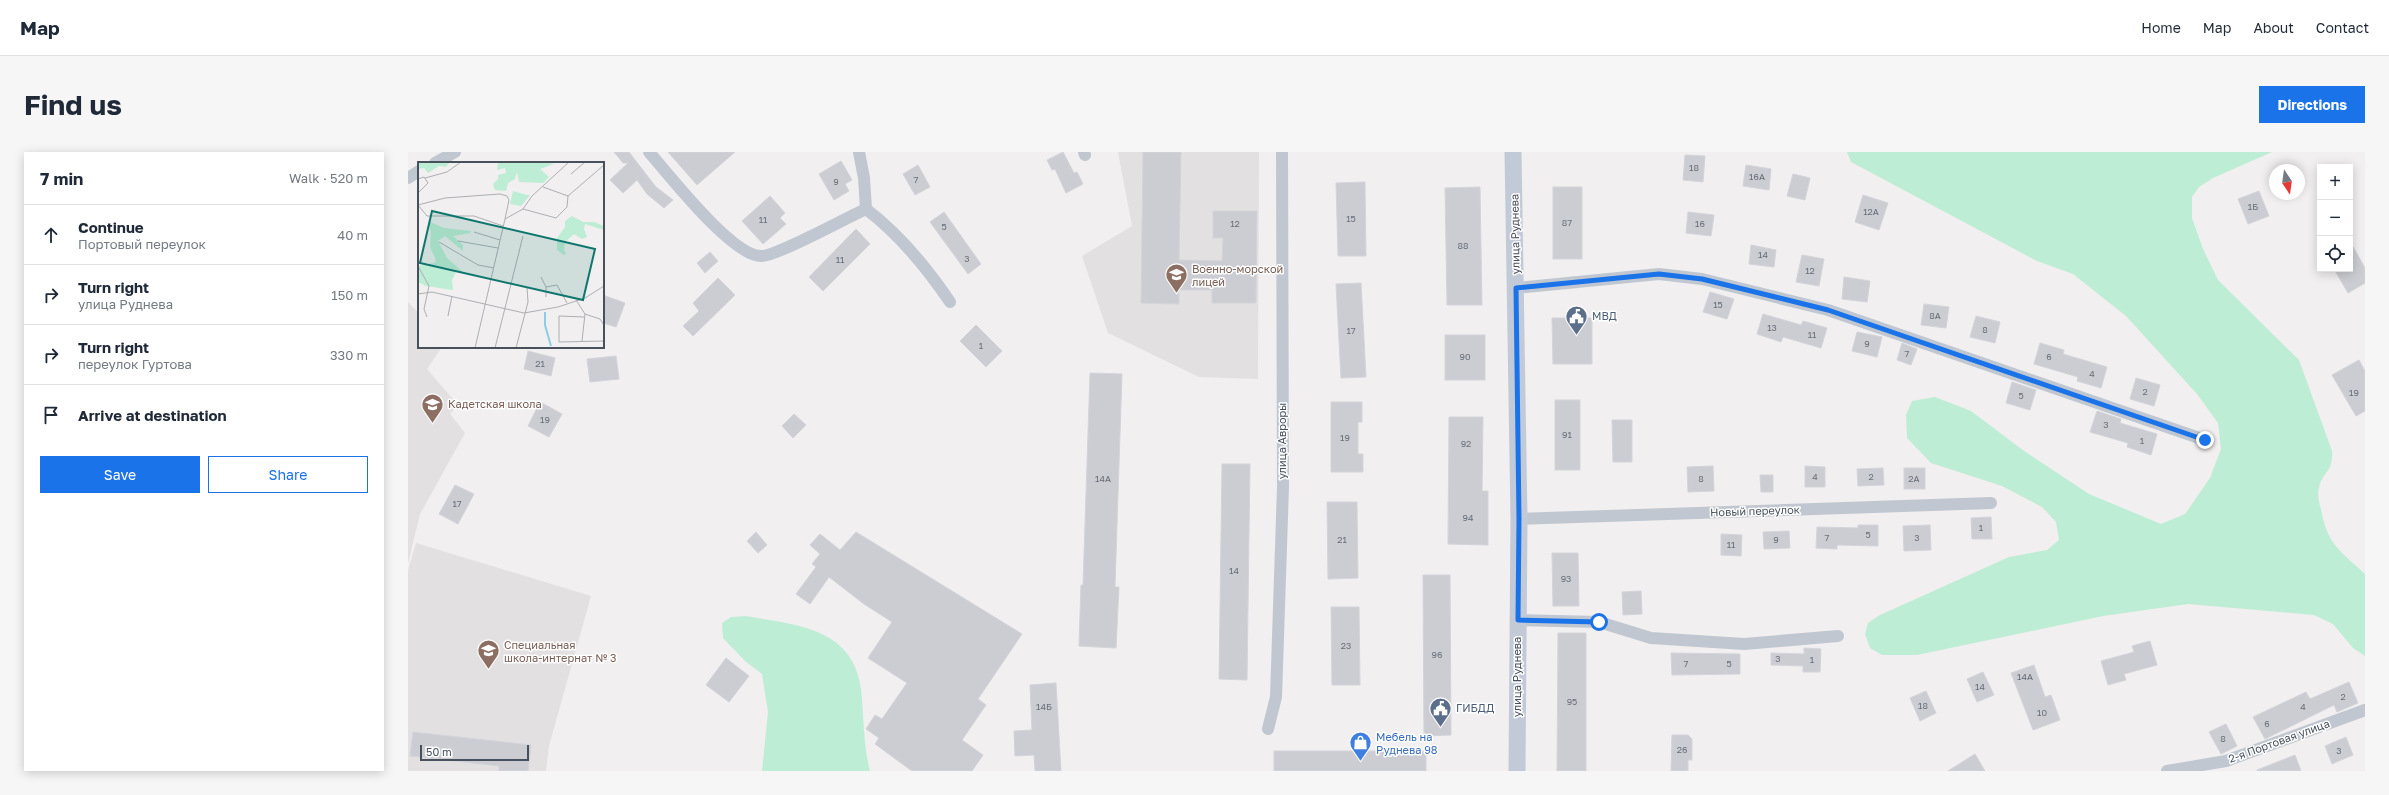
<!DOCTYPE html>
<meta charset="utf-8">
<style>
body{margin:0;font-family:"Golos Text",sans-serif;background:#f6f6f7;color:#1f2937}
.controls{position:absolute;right:12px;top:12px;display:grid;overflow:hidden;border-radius:0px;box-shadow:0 2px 10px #0003}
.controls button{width:36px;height:36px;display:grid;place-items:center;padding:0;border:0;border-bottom:1px solid #e0e1e3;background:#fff;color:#1f2937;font:20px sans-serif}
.compass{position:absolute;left:1861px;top:12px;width:36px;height:36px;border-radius:50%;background:#fff;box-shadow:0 2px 10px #0003;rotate:167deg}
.scale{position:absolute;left:12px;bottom:10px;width:109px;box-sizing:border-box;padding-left:4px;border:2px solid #47505b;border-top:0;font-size:11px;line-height:14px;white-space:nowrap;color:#47505b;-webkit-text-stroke:3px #fff;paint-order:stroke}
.stop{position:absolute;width:12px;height:12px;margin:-9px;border:3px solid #1a73e8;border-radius:50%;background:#fff}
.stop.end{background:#1a73e8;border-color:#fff;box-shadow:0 1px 4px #0008}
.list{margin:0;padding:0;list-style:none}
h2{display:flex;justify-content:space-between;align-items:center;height:52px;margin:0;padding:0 16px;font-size:17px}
h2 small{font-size:13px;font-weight:400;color:#747a83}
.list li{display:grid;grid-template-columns:26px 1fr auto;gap:12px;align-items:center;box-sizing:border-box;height:60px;padding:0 16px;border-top:1px solid #e0e1e3}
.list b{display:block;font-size:15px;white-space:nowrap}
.list p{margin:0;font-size:13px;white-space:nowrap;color:#747a83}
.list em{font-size:13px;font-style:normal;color:#747a83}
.actions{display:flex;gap:8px;padding:12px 16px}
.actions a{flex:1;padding:9px 0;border:1px solid #1a73e8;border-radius:0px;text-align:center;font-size:14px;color:#1a73e8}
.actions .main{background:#1a73e8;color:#fff}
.icon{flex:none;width:22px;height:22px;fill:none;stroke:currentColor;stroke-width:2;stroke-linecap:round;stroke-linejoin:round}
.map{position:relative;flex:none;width:1957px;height:619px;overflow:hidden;border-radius:0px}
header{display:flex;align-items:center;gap:24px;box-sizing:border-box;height:56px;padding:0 20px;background:#fff;border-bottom:1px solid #e0e1e3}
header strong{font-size:19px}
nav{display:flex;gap:22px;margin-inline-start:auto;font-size:14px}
.intro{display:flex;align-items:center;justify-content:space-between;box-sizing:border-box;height:96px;padding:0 24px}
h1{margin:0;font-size:28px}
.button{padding:10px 18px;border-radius:0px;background:#1a73e8;color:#fff;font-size:14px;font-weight:700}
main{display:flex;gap:24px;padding:0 24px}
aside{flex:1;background:#fff;border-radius:0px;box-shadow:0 2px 10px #0003}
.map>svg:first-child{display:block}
.education{fill:#e2e0e0}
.green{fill:#beedd5}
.building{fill:#cccdd3;stroke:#d3d4da}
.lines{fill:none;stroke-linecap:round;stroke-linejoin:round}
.street{stroke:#c0c7d0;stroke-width:12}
.secondary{stroke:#c2cad7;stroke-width:17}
.route{stroke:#1a73e8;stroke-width:5}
.labels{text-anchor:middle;stroke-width:3;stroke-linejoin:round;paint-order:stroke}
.number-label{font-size:9px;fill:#686f79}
.street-label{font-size:11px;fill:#47505b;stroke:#fff}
.education-label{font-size:11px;fill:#785e54;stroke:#fff;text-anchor:start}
.service-label{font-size:11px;fill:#4e5e75;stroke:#fff;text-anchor:start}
.shop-label{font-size:11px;fill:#366cbe;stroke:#fff;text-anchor:start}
.inset-river{fill:none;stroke:#8dcce8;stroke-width:2}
.inset-road{fill:none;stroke:#adafb4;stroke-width:1}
.view{fill:#0f766e;fill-opacity:0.15;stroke:#0f766e;stroke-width:2}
.inset-edge{fill:none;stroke:#47505b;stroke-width:2}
</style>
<header>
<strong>Map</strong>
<nav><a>Home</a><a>Map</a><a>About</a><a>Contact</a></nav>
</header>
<div class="intro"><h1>Find us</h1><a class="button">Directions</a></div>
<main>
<aside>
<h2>7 min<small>Walk · 520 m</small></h2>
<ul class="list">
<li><svg class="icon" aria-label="ahead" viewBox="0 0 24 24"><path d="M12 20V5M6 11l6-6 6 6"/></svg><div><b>Continue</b><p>Портовый переулок</p></div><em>40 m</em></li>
<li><svg class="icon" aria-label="right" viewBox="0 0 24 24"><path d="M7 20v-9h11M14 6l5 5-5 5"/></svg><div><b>Turn right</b><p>улица Руднева</p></div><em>150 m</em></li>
<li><svg class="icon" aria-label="right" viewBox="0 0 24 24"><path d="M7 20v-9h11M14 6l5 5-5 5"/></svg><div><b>Turn right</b><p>переулок Гуртова</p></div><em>330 m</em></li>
<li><svg class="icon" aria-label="arrive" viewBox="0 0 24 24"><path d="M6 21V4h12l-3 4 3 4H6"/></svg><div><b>Arrive at destination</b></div></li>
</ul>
<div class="actions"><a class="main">Save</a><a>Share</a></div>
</aside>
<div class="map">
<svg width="1957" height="619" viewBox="0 0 1957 619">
<rect width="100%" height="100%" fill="#f1efef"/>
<g class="education">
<polygon points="710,0 851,0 850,227 791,225 700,181 674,104 724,74"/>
<polygon points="0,150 11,161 11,195 34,195 19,217 50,253 42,262 57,281 12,362 0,411"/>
<polygon points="8,391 183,444 141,594 138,619 0,619 0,418"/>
</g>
<g class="green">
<path d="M1439 0H1864L1805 26 1791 35 1784 45V66L1795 97 1810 128 1891 208 1924 299C1925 322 1914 320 1911 336 1909 343 1911 350 1913 357 1919 392 1932 399 1957 422V504L1945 496 1925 472 1906 463 1780 452 1695 464 1509 503H1474L1462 496 1457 482 1460 471 1472 463 1601 405 1639 398 1651 388 1648 370 1634 355 1594 334 1523 311 1499 286 1498 263 1504 249 1527 245 1563 259 1616 299 1681 342 1753 372 1777 362 1802 326 1813 297 1810 271 1789 242 1718 164 1665 122 1629 109 1443 10Z"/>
<path d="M338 464C387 473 445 475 453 537 456 565 455 592 462 619H354L360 560 354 522 337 509 315 486 314 471 323 465Z"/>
</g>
<g class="building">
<polygon points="206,0 221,0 248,35 265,48 256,56 239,42 229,28 215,41 202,28 220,11 215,11"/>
<polygon points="260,0 327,0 289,33"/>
<polygon points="655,0 666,21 669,20 675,32 658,41 647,17 644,18 639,8"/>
<polygon points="735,0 773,0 771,108 814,109 815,86 805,86 805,59 849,59 848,151 804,151 804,138 771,138 771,152 733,151"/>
<polygon points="1277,3 1297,4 1295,30 1275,28"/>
<polygon points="433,9 444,28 437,32 441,39 426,48 411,22"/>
<polygon points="510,13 522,35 507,43 495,22"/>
<polygon points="1338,13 1363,17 1361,38 1335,34"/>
<polygon points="1385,22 1402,26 1397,48 1379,44"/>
<polygon points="957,30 958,104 930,104 928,31"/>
<polygon points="1072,35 1074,153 1039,153 1037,36"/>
<rect x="1145" y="35" width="29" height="72"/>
<polygon points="1851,39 1861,64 1840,72 1830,47"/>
<polygon points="1455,43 1480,51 1471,78 1447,70"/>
<polygon points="362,44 377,61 372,66 378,72 355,92 334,69"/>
<polygon points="536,60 573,112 560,122 522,70"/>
<polygon points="1280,60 1306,63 1303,84 1278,81"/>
<polygon points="448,77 462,92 415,139 401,125"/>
<polygon points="1942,89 1957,116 1957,131 1940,141 1926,117 1942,117"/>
<polygon points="1343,93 1368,98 1366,115 1341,112"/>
<polygon points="302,100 310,109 297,121 289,111"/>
<polygon points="1394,103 1416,107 1411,134 1388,130"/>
<polygon points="1436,125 1462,129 1459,150 1434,147"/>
<polygon points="310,126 327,143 285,184 275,174 291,159 285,151"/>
<polygon points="953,131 958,225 933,226 928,132"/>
<polygon points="1302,140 1326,147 1319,167 1295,160"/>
<polygon points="195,143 217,151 208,175 195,171"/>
<polygon points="1516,152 1541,155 1538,176 1513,173"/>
<polygon points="1355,162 1393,173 1395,169 1419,176 1413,196 1375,185 1373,190 1349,182"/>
<polygon points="1568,164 1592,170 1587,191 1562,185"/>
<polygon points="1144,166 1184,166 1184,212 1145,212"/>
<polygon points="568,173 594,199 578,215 552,189"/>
<polygon points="1449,180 1474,185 1469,205 1444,199"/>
<rect x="1037" y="183" width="40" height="45"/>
<polygon points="1494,191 1509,197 1503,213 1489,208"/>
<polygon points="1632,191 1656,198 1655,202 1699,215 1693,236 1669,229 1670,225 1626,212"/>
<polygon points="120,199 147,206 143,224 116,217"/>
<polygon points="208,204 211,227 182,230 179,207"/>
<polygon points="1951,208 1957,219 1957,259 1948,264 1924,223"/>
<polygon points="682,221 714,222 707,435 711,435 708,496 671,494 673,433 675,433"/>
<polygon points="1728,226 1752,233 1746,254 1722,247"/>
<polygon points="1604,230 1628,238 1622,258 1598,251"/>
<rect x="1147" y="248" width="25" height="70"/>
<polygon points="132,250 154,262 141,285 120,274"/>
<polygon points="923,250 954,250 954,270 950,270 950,302 955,302 955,320 923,320"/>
<polygon points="1689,259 1713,267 1712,271 1749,282 1743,303 1719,295 1720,291 1682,280"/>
<polygon points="386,262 398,273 385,286 374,274"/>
<polygon points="1041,265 1075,265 1074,339 1080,339 1080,393 1040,392"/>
<polygon points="1204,268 1224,268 1224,310 1205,310"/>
<polygon points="814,312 842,312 839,528 811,527"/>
<polygon points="1305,314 1306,339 1280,340 1279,315"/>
<polygon points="1397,314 1417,315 1417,335 1397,335"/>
<polygon points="1475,316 1476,333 1450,334 1449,317"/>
<rect x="1496" y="316" width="21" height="21"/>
<polygon points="1352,323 1365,323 1365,340 1353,340"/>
<polygon points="47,333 66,342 50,372 31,362"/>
<polygon points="919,350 949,350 950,426 920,427"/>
<polygon points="1583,365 1584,387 1564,387 1563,366"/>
<polygon points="1450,373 1470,373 1470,394 1429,393 1429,397 1408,396 1409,375 1450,376"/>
<polygon points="1522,373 1523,398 1496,399 1495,374"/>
<polygon points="1381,379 1382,396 1356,397 1355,380"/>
<polygon points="348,380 359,393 350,401 339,389"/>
<polygon points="448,380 614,482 570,547 578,553 554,588 575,603 564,619 504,619 467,592 471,586 458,577 467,563 474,567 499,531 460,506 484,470 456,452 421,425 402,452 388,442 408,415 404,412 412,402 402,393 412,382 432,398"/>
<polygon points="1313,382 1334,383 1333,404 1313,403"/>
<polygon points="1144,401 1170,401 1171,454 1145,454"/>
<polygon points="1015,423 1042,423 1043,583 1016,584"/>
<polygon points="1233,439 1234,462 1215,463 1214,440"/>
<polygon points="923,455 951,455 952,533 924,533"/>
<polygon points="1150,481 1178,481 1178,619 1149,619"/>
<polygon points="1742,489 1749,513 1716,522 1718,528 1700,533 1693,509 1726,500 1724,494"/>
<polygon points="1396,496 1413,497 1412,520 1395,520 1395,514 1363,513 1363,501 1396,502"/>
<polygon points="1263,501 1332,502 1332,522 1264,523"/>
<polygon points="318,506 341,524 321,550 298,533"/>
<polygon points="1626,513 1637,545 1643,543 1652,568 1625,578 1603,521"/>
<polygon points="1575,520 1586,543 1569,550 1559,527"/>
<polygon points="1941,530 1950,551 1929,560 1926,553 1857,587 1845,565 1898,540 1902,547"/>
<polygon points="648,531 653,619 627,619 626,603 607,604 606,579 624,578 622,533"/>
<polygon points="1518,539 1528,561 1512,569 1502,546"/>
<polygon points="1818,572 1829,594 1813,602 1801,580"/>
<polygon points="5,580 123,593 120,619 91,619 91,614 2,604"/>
<polygon points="1264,583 1280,583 1284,587 1284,608 1280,608 1280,619 1263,619"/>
<polygon points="1938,585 1945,603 1924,612 1917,594"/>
<rect x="866" y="599" width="152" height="20"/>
<polygon points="1567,602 1577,619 1540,619"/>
<polygon points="1887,603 1893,619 1849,619 1849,618"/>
</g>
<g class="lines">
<g class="street">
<path d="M241 0C261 23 324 104 353 104 367 105 440 65 458 57"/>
<path d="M451 0 456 26 458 57C491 82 519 116 542 150"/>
<polyline points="676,0 677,3"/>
<polyline points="27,11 47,0"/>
<polyline points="0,26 11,19"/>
<polyline points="1108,136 1251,122 1294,127 1420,158 1797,288"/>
<polyline points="1111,367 1583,351"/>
<polyline points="1110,468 1191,470 1243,486 1336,492 1430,484"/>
<polyline points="860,577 868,545 875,335 874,0"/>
<polyline points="1759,619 1818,609 1957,558"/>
</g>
<polyline class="secondary" points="1105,0 1111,367 1109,619"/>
</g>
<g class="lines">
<polyline class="route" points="1191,470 1110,468 1111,367 1108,136 1251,122 1294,127 1420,158 1797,288"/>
</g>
<defs>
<symbol id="school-pin" viewBox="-11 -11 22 30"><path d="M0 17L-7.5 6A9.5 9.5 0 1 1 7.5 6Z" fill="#8d6e63" stroke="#fff"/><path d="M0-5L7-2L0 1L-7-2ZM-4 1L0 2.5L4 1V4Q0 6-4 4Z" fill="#fff"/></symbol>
<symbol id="civic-pin" viewBox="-11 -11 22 30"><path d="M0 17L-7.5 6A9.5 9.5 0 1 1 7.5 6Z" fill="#5c6f8a" stroke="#fff"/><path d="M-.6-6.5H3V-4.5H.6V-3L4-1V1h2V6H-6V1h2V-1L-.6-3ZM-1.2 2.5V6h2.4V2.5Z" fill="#fff"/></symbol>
<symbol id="shop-pin" viewBox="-11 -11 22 30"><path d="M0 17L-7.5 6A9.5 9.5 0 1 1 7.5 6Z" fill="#3f7fe0" stroke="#fff"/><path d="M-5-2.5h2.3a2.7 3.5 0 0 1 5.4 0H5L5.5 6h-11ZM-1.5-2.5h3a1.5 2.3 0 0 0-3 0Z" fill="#fff"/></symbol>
</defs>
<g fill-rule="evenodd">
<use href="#school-pin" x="756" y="110" width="25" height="34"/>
<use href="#civic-pin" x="1156" y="152" width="25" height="34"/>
<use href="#school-pin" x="12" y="240" width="25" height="34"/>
<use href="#school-pin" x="68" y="486" width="25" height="34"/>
<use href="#civic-pin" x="1020" y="544" width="25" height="34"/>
<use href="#shop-pin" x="940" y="578" width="25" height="34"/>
</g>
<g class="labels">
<g class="number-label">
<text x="1286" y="19">18</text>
<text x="1349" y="28">16А</text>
<text x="508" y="31">7</text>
<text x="428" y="33">9</text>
<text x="1845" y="58">1Б</text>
<text x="1463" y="63">12А</text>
<text x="943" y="70">15</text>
<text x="355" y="71">11</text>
<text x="1159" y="74">87</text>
<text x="827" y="75">12</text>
<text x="1292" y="75">16</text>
<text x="536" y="78">5</text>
<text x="1055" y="97">88</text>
<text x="1355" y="106">14</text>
<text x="559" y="110">3</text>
<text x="432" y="111">11</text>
<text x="1402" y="122">12</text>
<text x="1310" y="156">15</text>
<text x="1527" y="167">8А</text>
<text x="1364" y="179">13</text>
<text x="1577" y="181">8</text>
<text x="943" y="182">17</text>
<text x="1404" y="186">11</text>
<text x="1459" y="195">9</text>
<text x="573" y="197">1</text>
<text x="1499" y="205">7</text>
<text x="1057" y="208">90</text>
<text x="1641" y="208">6</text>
<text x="132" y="215">21</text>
<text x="1684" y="225">4</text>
<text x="1737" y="243">2</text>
<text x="1946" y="244">19</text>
<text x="1613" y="247">5</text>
<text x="137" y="271">19</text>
<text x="1698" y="276">3</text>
<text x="1159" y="286">91</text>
<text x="937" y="289">19</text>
<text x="1734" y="292">1</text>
<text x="1058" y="295">92</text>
<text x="1407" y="328">4</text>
<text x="1463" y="328">2</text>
<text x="695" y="330">14А</text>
<text x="1293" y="330">8</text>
<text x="1506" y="330">2А</text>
<text x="49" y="355">17</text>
<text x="1060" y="369">94</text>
<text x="1573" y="379">1</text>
<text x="1460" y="386">5</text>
<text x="1419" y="389">7</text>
<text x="1509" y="389">3</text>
<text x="934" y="391">21</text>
<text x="1368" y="391">9</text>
<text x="1323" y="396">11</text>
<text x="826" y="422">14</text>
<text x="1158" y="430">93</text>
<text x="938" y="497">23</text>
<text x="1029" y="506">96</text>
<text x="1370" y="510">3</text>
<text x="1404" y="511">1</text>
<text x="1278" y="515">7</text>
<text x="1321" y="515">5</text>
<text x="1617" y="528">14А</text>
<text x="1572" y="538">14</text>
<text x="1935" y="548">2</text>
<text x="1164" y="553">95</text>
<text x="1515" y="557">18</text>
<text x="636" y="558">14Б</text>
<text x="1895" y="558">4</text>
<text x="1634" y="564">10</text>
<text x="1859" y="575">6</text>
<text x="1815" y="590">8</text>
<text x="1274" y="601">26</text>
<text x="1931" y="602">3</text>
</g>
<g class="street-label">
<text transform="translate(1107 82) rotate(-91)" y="4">улица Руднева</text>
<text transform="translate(874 289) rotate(-90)" y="4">улица Авроры</text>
<text transform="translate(1347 359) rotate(-2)" y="4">Новый переулок</text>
<text transform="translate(1109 525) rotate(-90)" y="4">улица Руднева</text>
<text transform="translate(1871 589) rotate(-20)" y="4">2-я Портовая улица</text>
</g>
<g class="education-label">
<text x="784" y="121">Военно-морской<tspan x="784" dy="13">лицей</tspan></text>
<text x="40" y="256">Кадетская школа</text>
<text x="96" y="497">Специальная<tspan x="96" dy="13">школа-интернат № 3</tspan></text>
</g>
<g class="service-label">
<text x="1184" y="168">МВД</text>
<text x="1048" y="560">ГИБДД</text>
</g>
<g class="shop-label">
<text x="968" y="589">Мебель на<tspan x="968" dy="13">Руднева 98</tspan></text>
</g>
</g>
<g transform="translate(10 10)">
<rect width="186" height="186" fill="#f1efef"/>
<path d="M0 0H32L28 5 21 4 10 11 6 6 0 7ZM80 0H127L136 2 122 7 131 15 125 21 101 20 99 10 97 17 90 21 88 29 77 28 75 22 80 17V13L88 11 87 6 79 8ZM95 29 109 33H112L103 44 92 42ZM154 54 165 60H176L186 64V68L167 62 166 67 169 75 164 77 156 72 147 80 146 88 148 92 146 93 139 88V76L147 65V59ZM10 59 26 66 53 69 52 71 35 74 45 83V89L27 74 20 79 29 96 45 110H38L34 118 35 128 8 124 0 120V104L16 101 18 98 12 85 13 70Z" fill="#beedd5"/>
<path class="inset-river" d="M127 150V163L133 184"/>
<path class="inset-road" d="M153 12 167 0M7 16 29 10 43 0M0 17 6 15 10 21 0 31M125 25 150 34M150 34 186 3M0 43 27 36 82 32 89 34 91 38 87 57M0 43 9 54H56L85 64M105 47 138 56 149 45 150 34M87 57 105 47 114 34 151 0M56 70 82 78M40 79 80 86M21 80 60 103 76 106M0 104 11 124 6 147 9 155M123 115 128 125V135M128 125 139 123 149 141M0 132 14 130 106 151 140 145 167 136 186 124M158 138 167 152 164 179M167 152 182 157 186 163M30 154 34 134M166 155 141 154V180L186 179M57 186 87 57M77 186 105 74M98 186 110 140 109 125"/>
<path class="view" d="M14 49 177 87 165 138 2 101Z"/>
<rect width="186" height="186" class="inset-edge"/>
</g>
</svg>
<div class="controls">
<button>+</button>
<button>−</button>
<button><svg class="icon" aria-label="locate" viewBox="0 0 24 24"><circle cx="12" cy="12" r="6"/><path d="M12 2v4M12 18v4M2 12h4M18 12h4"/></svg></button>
</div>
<svg class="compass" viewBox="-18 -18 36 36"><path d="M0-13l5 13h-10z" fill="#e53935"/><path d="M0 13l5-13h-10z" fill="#747a83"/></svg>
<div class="scale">50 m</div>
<div class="stop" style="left:1191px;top:470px"></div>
<div class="stop end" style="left:1797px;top:288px"></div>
</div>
</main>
